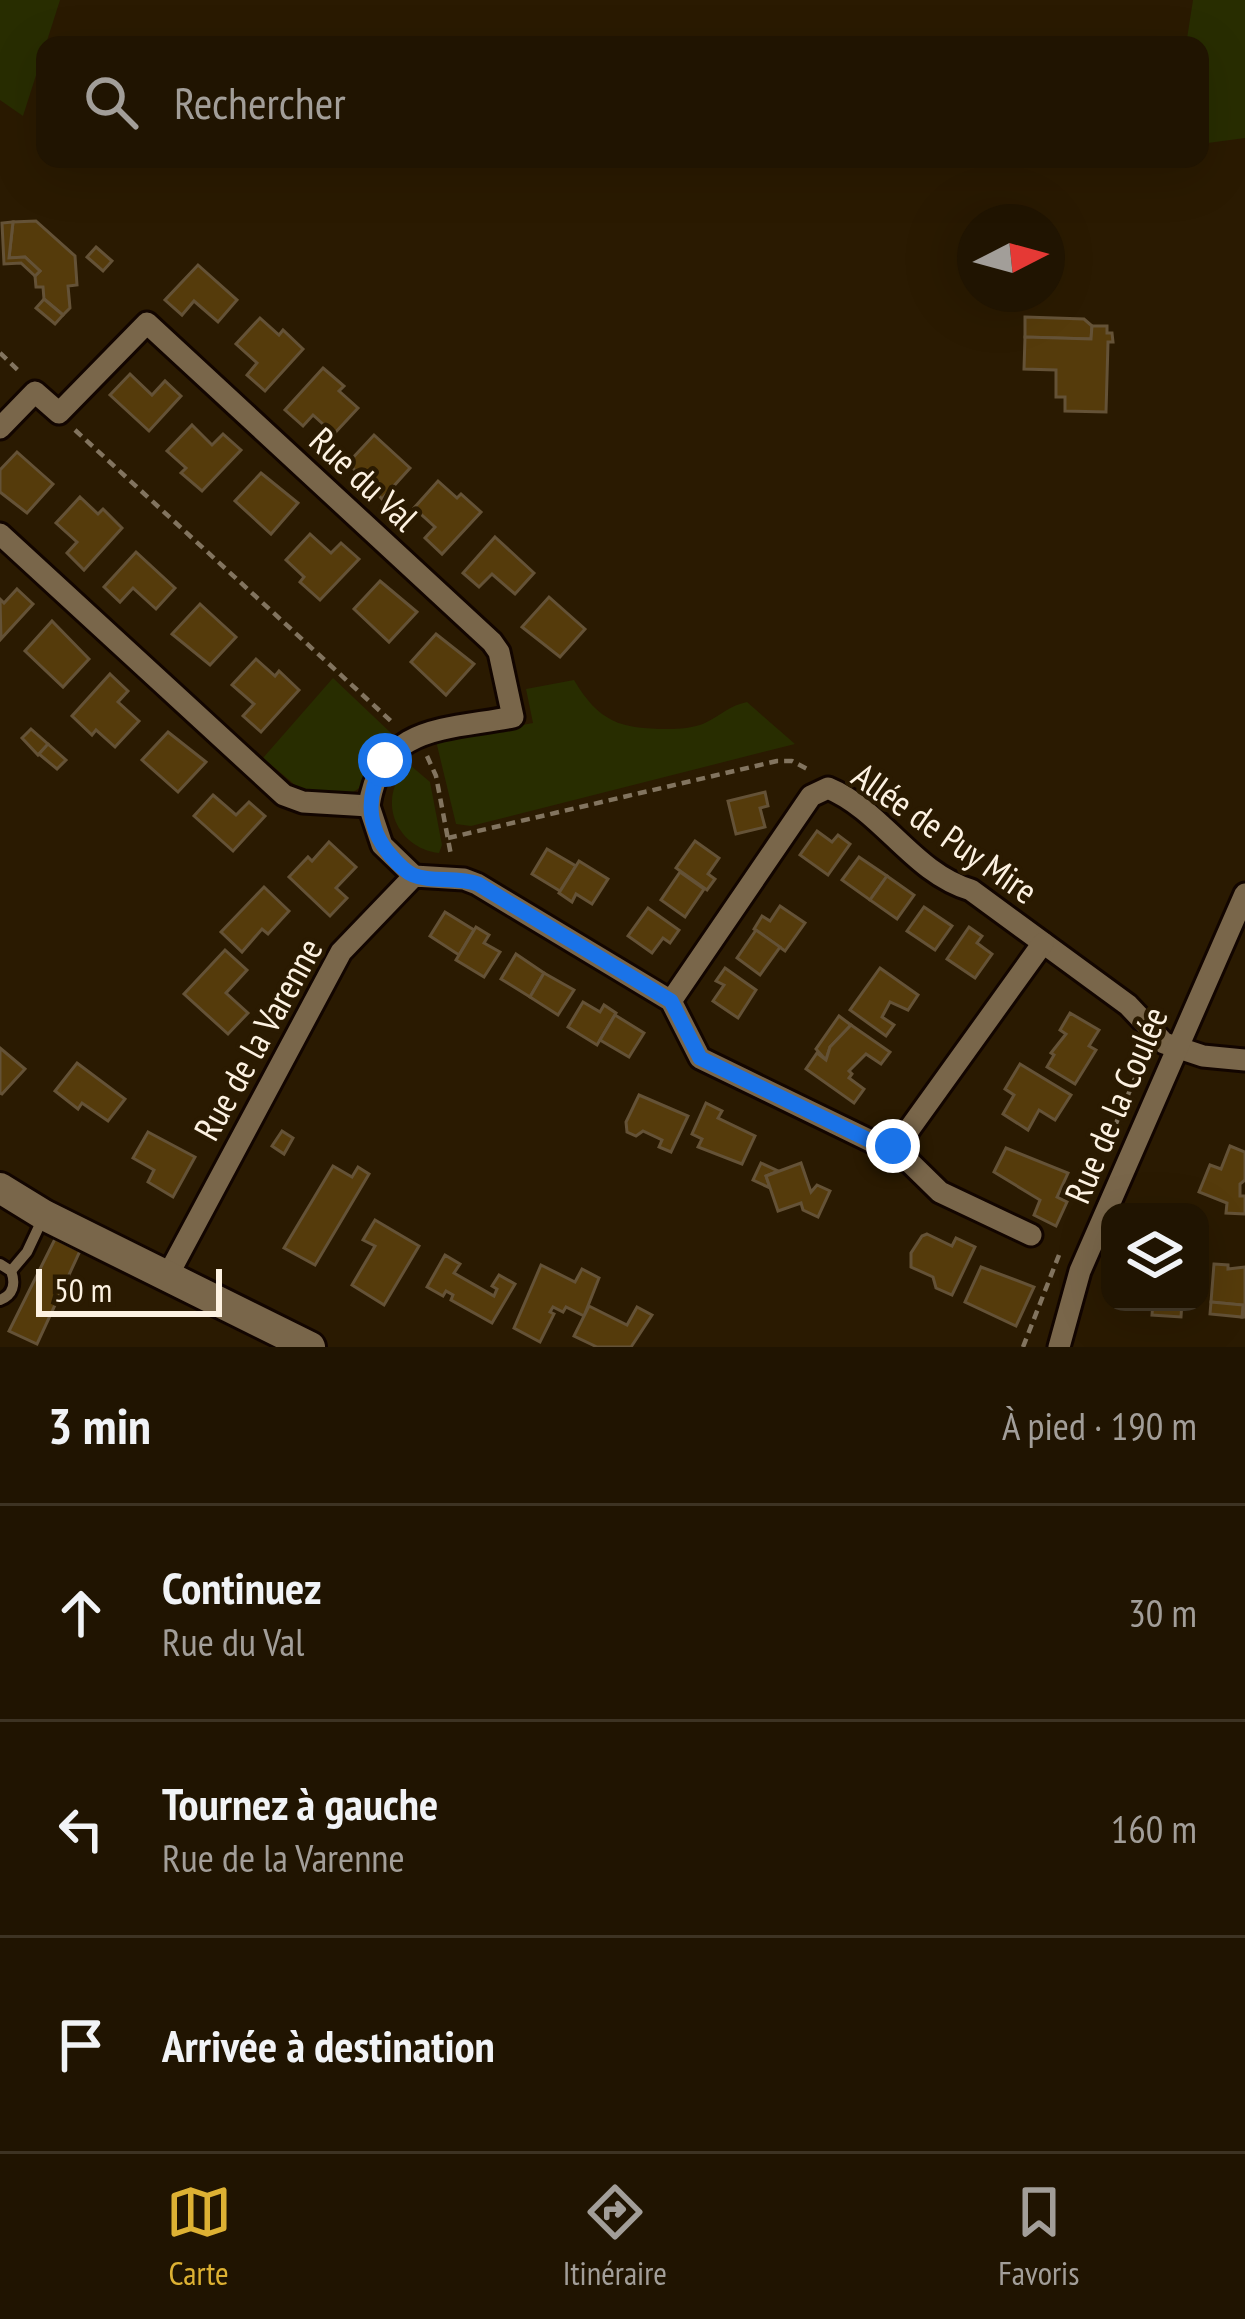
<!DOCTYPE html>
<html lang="fr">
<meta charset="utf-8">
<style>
body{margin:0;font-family:"PT Sans Narrow",sans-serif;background:#2d2110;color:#f1f3f6}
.controls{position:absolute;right:36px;bottom:36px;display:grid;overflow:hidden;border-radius:24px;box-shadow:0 12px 48px #0002}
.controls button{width:108px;height:108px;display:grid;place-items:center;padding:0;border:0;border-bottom:3px solid #3d3323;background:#201401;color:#f1f3f6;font:60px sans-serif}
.compass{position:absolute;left:957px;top:204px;width:108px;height:108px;border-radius:50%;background:#201401;box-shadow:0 12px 48px #0002;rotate:84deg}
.scale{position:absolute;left:36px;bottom:30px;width:186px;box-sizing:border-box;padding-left:12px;border:6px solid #fdf2e2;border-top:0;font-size:33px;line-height:42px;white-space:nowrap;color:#fdf2e2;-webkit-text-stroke:9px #2a1a01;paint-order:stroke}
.stop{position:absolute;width:36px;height:36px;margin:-27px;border:9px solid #1a73e8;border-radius:50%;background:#fff}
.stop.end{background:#1a73e8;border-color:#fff;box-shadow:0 3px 12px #0008}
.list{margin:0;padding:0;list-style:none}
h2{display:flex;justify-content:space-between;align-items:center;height:156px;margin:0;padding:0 48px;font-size:51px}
h2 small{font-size:39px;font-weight:400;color:#a29e99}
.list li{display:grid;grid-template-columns:78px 1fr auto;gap:36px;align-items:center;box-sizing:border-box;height:216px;padding:0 48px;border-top:3px solid #3d3323}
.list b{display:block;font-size:45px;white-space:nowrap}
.list p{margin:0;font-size:39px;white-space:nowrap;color:#a29e99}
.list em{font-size:39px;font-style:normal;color:#a29e99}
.icon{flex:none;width:66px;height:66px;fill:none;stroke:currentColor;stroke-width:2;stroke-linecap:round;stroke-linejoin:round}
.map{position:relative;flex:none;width:1245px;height:1347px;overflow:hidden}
.search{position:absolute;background:#201401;box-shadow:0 12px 48px #0002;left:36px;right:36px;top:36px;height:132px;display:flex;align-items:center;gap:30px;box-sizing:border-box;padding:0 42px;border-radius:24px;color:#a29e99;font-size:45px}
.sheet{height:804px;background:#201401}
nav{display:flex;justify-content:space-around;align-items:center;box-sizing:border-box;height:168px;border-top:3px solid #3d3323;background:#201401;font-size:33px;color:#a29e99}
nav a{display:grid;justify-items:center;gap:6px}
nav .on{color:#ddb133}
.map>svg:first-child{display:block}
.green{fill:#282d00}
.building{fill:#553b0b;stroke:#645237;stroke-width:3}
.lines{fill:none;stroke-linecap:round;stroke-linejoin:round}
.lane-casing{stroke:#120500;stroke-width:16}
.street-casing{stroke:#120500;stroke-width:27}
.secondary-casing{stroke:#120500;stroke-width:36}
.path{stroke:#82745f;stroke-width:4.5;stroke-dasharray:9 6;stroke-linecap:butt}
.lane{stroke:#79664a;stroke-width:10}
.street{stroke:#79664a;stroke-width:21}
.secondary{stroke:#79664a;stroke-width:30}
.route{stroke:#1a73e8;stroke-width:15}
.labels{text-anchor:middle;stroke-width:9;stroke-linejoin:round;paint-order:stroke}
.street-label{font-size:36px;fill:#fdf2e2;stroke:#2a1a01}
</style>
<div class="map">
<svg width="1245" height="1347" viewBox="0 0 1245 1347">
<rect width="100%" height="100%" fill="#2a1a01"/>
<g class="green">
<polygon points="0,0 60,0 23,116 0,100"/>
<polygon points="1193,0 1245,0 1245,138 1200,144 1200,45 1186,45"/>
<polygon points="333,678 392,734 370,758 359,788 352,793 301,790 263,758"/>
<path d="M574 680C599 722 620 729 668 729 679 729 694 728 705 723 721 715 729 706 747 702L795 744 471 826 456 824 436 741 533 723 526 689Z"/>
<path d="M410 765 430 782 442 845 439 853C394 848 375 795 410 765Z"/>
</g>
<g class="building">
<polygon points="36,221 75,256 77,285 68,286 70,308 63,315 44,299 43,287 36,287 35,276 40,271 25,257 9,258 13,222"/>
<polygon points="13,222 9,258 25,257 40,271 35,276 21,263 4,264 2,223"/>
<polygon points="96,247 112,261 103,271 87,257"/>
<polygon points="198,265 237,300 218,322 194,301 182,315 165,300"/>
<polygon points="44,299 63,315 55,324 36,308"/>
<polygon points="1025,317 1084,319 1092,326 1091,339 1025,337"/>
<polygon points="260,318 279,335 283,330 303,349 265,391 247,375 257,363 236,344"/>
<polygon points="1092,326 1107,326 1107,333 1112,333 1113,342 1108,342 1106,412 1065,411 1065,397 1056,397 1056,370 1024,369 1025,337 1091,339"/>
<polygon points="323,368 344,386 339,391 358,408 334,434 313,415 303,426 285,410"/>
<polygon points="130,374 152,395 165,381 181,396 149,431 110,395"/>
<polygon points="192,425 212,445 223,434 241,450 202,491 181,473 186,468 167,451"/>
<polygon points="374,435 410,468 382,499 348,463"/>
<polygon points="17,452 53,484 27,513 0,492 0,470"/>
<polygon points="261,473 298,503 271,534 235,501"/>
<polygon points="438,481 457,498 461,494 481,512 442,554 425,538 435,527 414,508"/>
<polygon points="80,497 98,514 103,509 122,528 84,570 67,553 77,542 56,523"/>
<polygon points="310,534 331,553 341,543 359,559 320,600 300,582 304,577 286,560"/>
<polygon points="495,537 534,573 515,594 492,574 479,587 463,573"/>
<polygon points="136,552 175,588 156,609 133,588 120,602 104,587"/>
<polygon points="380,581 417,612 389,642 354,609"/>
<polygon points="17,589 33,604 1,639 0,599 4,603"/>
<polygon points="549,597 585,629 560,657 522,627"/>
<polygon points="200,604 236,637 210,665 172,634"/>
<polygon points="52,621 89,659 63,687 25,651"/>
<polygon points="436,634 474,664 446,695 411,662"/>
<polygon points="256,659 275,676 279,671 299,690 261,732 243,716 254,704 232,685"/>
<polygon points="110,674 128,691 118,702 139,721 115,747 96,730 92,735 72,716"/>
<polygon points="31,729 48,744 38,755 22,738"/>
<polygon points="168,732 206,762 178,792 142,760"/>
<polygon points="48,744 66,760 57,769 39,754"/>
<polygon points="765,792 768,806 760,808 765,827 736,834 728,801"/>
<polygon points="213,795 236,815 249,802 265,816 233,851 194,816"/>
<polygon points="817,831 832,842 838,835 850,844 828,875 800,855"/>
<polygon points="695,841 719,858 708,874 715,879 707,890 676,868"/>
<polygon points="329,842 356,867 336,888 347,898 330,916 289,877 308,857 312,861"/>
<polygon points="547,849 576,866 560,891 532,874"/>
<polygon points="859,857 887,876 870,900 842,880"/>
<polygon points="579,861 608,879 592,904 576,894 572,902 559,893"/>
<polygon points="680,872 704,889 685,917 661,900"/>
<polygon points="887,876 914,895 897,919 870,900"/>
<polygon points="264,887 289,911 268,934 262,929 242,952 221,932"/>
<polygon points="780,906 805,923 785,951 754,929 762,916 770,921"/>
<polygon points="924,907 952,926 935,950 907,931"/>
<polygon points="648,908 679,930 670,943 663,938 652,953 628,936"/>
<polygon points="445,912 474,930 459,955 430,936"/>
<polygon points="476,927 489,935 484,943 500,952 484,977 456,960"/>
<polygon points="969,927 982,936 977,943 992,954 975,978 947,959"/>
<polygon points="756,930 780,947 760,975 737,958"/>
<polygon points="225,950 247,970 226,993 248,1013 228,1034 184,994"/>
<polygon points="516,954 544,973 530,997 501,979"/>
<polygon points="725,968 756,990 738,1018 713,1001 724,985 716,981"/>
<polygon points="880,968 918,995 908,1010 890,1002 882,1017 894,1025 886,1036 850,1010"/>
<polygon points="544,973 574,990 558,1015 530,997"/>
<polygon points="583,1002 600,1012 604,1005 616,1013 597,1045 568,1027"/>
<polygon points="1070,1013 1099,1030 1089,1046 1096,1050 1075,1084 1047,1067 1054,1055 1051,1053 1066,1034 1060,1030"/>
<polygon points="615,1015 644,1033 629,1057 600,1040"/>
<polygon points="839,1016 851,1025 830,1047 826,1060 816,1049"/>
<polygon points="851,1025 890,1052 881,1064 866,1054 849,1071 852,1074 849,1078 864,1089 854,1103 806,1069 817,1053 826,1060 830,1047"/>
<polygon points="0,1048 25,1069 2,1094 0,1093"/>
<polygon points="77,1063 125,1099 108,1121 82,1103 78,1109 55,1091"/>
<polygon points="1020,1064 1071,1095 1055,1120 1039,1110 1028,1130 1003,1114 1014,1095 1005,1089"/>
<polygon points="639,1095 688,1116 671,1152 659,1147 662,1140 643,1131 636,1136 627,1132 626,1122"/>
<polygon points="706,1103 722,1111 718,1118 755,1136 742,1164 698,1147 702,1139 692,1134"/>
<polygon points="282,1131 293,1138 284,1154 272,1146"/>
<polygon points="148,1132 195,1157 173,1197 148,1182 154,1170 133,1158"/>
<polygon points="1230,1146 1245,1152 1245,1180 1240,1184 1240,1196 1245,1196 1245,1214 1226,1213 1227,1203 1199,1192 1210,1165 1221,1169"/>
<polygon points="1006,1148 1068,1173 1057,1197 1067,1202 1056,1226 1034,1215 1040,1200 994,1172"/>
<polygon points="761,1163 778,1171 766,1176 770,1188 753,1180"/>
<polygon points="801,1163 811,1192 817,1185 830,1191 818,1217 803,1210 801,1203 778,1211 766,1176"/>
<polygon points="333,1166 352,1177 358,1167 369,1174 315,1265 284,1248"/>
<polygon points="375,1220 419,1246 384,1305 352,1285 375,1246 363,1240"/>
<polygon points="927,1234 952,1246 956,1238 975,1247 952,1295 936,1288 933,1277 911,1267 911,1253 922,1236"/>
<polygon points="55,1239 80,1251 37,1344 9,1331"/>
<polygon points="445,1255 460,1264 454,1273 494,1296 497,1289 492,1286 499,1275 515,1284 492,1323 451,1300 453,1295 446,1291 443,1296 427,1287"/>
<polygon points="1214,1264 1228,1265 1228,1269 1245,1267 1245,1317 1242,1317 1243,1305 1211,1302"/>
<polygon points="541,1265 575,1282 582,1269 599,1278 584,1316 566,1307 563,1312 553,1307 550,1312 554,1314 540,1342 514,1328"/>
<polygon points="981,1267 1034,1287 1016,1326 965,1302"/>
<polygon points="1153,1302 1182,1302 1181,1317 1152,1315"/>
<polygon points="1211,1302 1243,1305 1242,1317 1210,1314"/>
<polygon points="589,1306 627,1325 637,1307 652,1315 631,1347 597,1347 574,1336"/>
</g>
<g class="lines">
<defs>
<g id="lane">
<path d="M0 1264 11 1271C16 1284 13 1295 0 1300"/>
<polyline points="11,1271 27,1252 43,1218"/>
</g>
<g id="street">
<path d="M0 428 35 392 59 413 147 323 492 642 499 652 513 717C447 730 381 724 369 806L303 802 284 795 0 534"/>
<polyline points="369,806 382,845 414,876"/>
<path d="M671 1001 811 796 828 788C883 811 913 873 971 890L1128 1005 1164 1043 1203 1056 1245 1060"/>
<polyline points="893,1146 940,1192 1031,1235"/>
<polyline points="168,1275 341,952 414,876 464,879 477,884 671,1001 700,1058 881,1146 891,1147 900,1142 1043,943"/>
<polyline points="1059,1347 1080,1271 1245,894"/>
</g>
<polyline id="secondary" points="0,1188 44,1215 310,1347"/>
</defs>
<use href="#lane" class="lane-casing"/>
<use href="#street" class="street-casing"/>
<use href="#secondary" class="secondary-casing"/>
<g class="path">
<polyline points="0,353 21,373"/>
<polyline points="75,430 393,723"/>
<polyline points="427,756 436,776 451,855"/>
<polyline points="448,838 777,761 792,761 809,770"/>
<polyline points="1109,1140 1144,1057"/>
<polyline points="1023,1347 1059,1255"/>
</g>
<use href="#lane" class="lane"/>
<use href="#street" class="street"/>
<use href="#secondary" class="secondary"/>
</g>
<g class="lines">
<path class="route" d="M385 760C366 794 365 826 391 856 397 863 404 871 413 875 432 883 457 876 478 884L671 1001 700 1058 881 1146H893"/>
</g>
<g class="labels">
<g class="street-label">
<text transform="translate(364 479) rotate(43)" y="13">Rue du Val</text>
<text transform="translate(945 833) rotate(35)" y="13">Allée de Puy Mire</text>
<text transform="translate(258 1039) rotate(-61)" y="13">Rue de la Varenne</text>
<text transform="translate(1116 1105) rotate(-67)" y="13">Rue de la Coulée</text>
</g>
</g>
</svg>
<div class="controls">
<button><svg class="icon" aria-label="layers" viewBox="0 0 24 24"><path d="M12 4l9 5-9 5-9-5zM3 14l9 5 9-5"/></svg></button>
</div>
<svg class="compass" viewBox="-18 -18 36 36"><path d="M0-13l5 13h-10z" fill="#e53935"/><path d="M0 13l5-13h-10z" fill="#a29e99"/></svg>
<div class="scale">50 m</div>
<div class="stop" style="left:385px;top:760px"></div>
<div class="stop end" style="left:893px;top:1146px"></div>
<div class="search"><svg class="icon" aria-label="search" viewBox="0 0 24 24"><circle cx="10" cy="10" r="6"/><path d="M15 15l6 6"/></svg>Rechercher</div>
</div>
<section class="sheet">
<h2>3 min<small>À pied · 190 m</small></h2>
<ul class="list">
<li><svg class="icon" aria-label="ahead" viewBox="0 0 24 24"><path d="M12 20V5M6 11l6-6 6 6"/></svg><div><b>Continuez</b><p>Rue du Val</p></div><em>30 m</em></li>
<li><svg class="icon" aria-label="left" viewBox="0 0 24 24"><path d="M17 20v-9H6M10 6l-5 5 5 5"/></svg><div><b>Tournez à gauche</b><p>Rue de la Varenne</p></div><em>160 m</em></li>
<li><svg class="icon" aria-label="arrive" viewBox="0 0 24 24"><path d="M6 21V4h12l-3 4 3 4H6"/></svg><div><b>Arrivée à destination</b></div></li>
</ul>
</section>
<nav>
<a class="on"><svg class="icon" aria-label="map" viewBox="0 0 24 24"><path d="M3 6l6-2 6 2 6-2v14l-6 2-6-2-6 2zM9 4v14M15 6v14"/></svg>Carte</a>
<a><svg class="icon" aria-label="directions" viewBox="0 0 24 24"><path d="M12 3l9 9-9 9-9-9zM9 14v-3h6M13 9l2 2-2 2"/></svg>Itinéraire</a>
<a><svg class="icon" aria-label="saved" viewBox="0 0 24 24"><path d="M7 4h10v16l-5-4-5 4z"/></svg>Favoris</a>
</nav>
